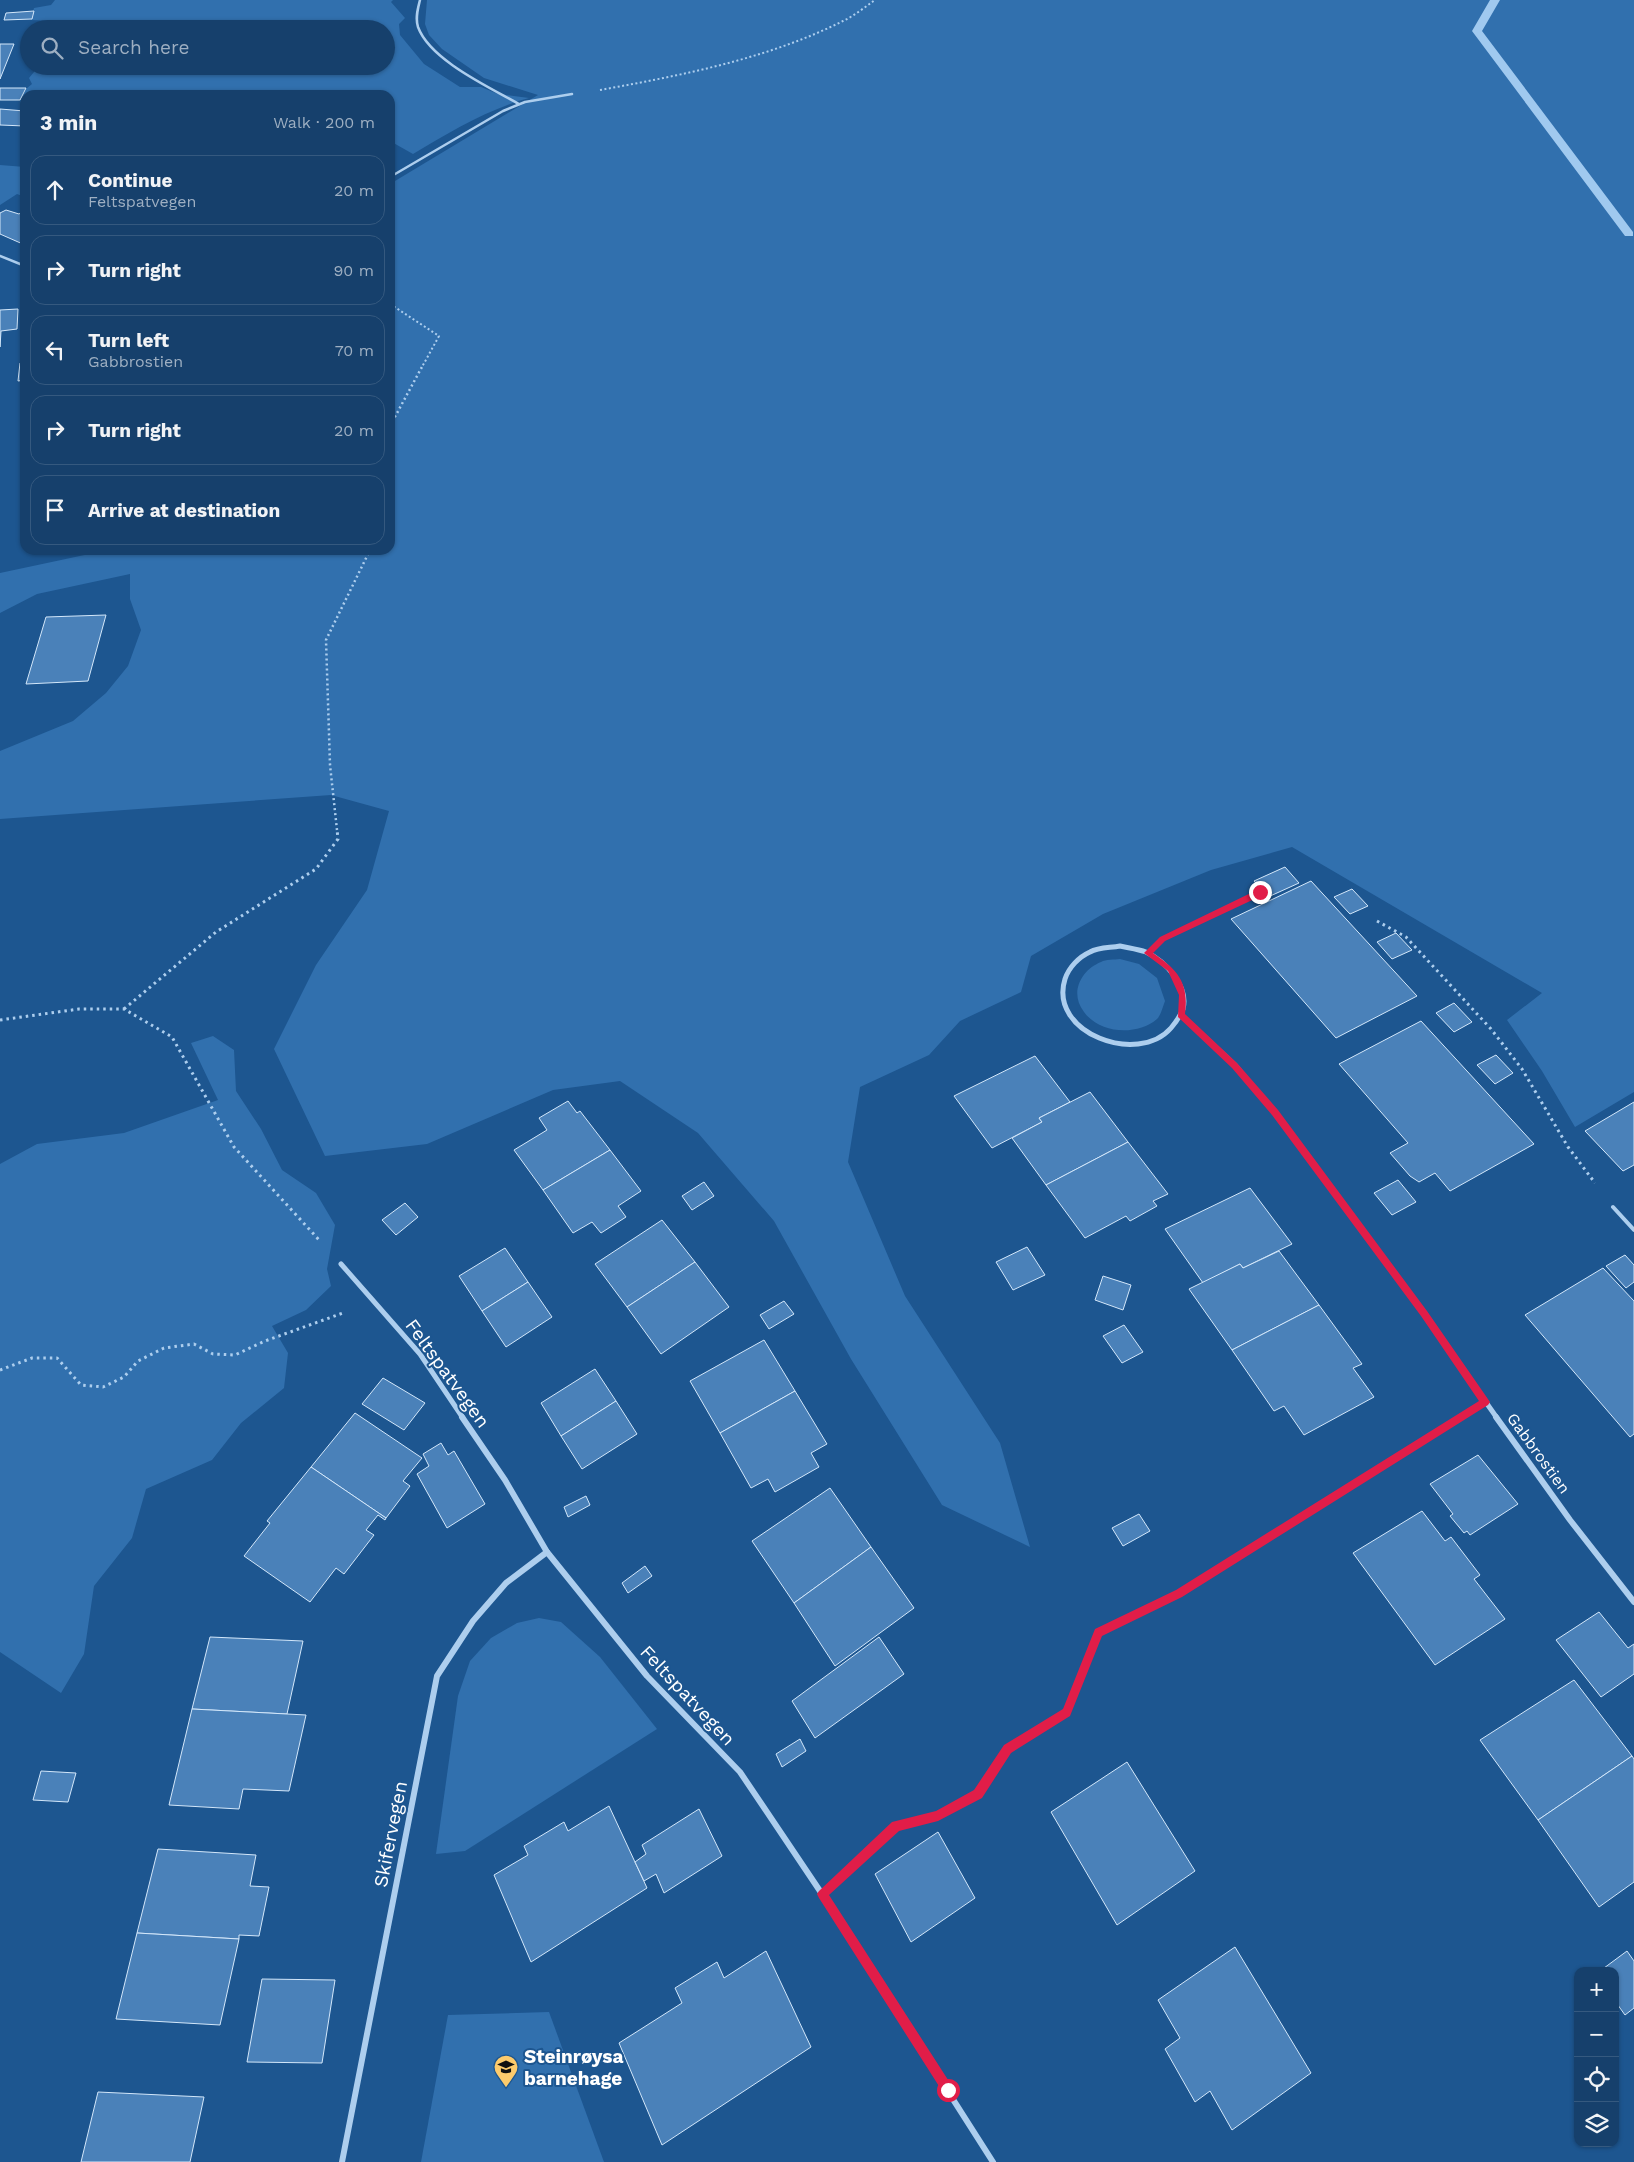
<!DOCTYPE html>
<meta charset="utf-8">
<style>
body{margin:0;font-family:"Work Sans",sans-serif;background:#234b74;color:#f1f3f6}
.controls{position:absolute;right:15px;bottom:15px;display:grid;overflow:hidden;border-radius:10px;box-shadow:0 1px 4px #0004}
.controls button{width:45px;height:45px;display:grid;place-items:center;padding:0;border:0;border-bottom:1px solid #35597f;background:#16406c;color:#f1f3f6;font:25px sans-serif}
.stop{position:absolute;width:15px;height:15px;margin:-11px;border:4px solid #e11d48;border-radius:50%;background:#fff}
.stop.end{background:#e11d48;border-color:#fff;box-shadow:0 1px 5px #0008}
.list{margin:0;padding:0;list-style:none}
h2{display:flex;justify-content:space-between;align-items:center;height:65px;margin:0;padding:0 20px;font-size:21px}
h2 small{font-size:16px;font-weight:400;color:#9eafc2}
.list li{display:grid;grid-template-columns:32px 1fr auto;gap:15px;align-items:center;box-sizing:border-box;height:70px;margin:0 10px 10px;padding:0 10px;border:1px solid #35597f;border-radius:15px}
.list b{display:block;font-size:19px;white-space:nowrap}
.list p{margin:0;font-size:16px;white-space:nowrap;color:#9eafc2}
.list em{font-size:16px;font-style:normal;color:#9eafc2}
.icon{flex:none;width:28px;height:28px;fill:none;stroke:currentColor;stroke-width:2;stroke-linecap:round;stroke-linejoin:round}
.map{position:relative;flex:none;width:1634px;height:2162px;overflow:hidden}
.search{position:absolute;background:#16406c;box-shadow:0 1px 4px #0004;left:20px;top:20px;width:375px;height:55px;display:flex;align-items:center;gap:12px;box-sizing:border-box;padding:0 18px;border-radius:28px;color:#9eafc2;font-size:19px}
.panel{position:absolute;background:#16406c;box-shadow:0 1px 4px #0004;left:20px;top:90px;width:375px;height:465px;border-radius:15px}
.map>svg:first-child{display:block}
.green{fill:#3170ae}
.lines{fill:none;stroke-linecap:round;stroke-linejoin:round}
.stream{fill:#a0c9ef;fill-rule:evenodd}
.building{fill:#4a81b9;stroke:#d3e7fa}
.path-far3{stroke:#adceee;stroke-width:2;stroke-dasharray:2 2.5;stroke-linecap:butt}
.path-far2{stroke:#adceee;stroke-width:2.5;stroke-dasharray:2 3;stroke-linecap:butt}
.path-far1{stroke:#adceee;stroke-width:3;stroke-dasharray:2.5 4;stroke-linecap:butt}
.path{stroke:#adceee;stroke-width:4;stroke-dasharray:3 5;stroke-linecap:butt}
.lane-far1{stroke:#adceee;stroke-width:2.5}
.lane{stroke:#adceee;stroke-width:4}
.street-far1{stroke:#adceee;stroke-width:5}
.street{stroke:#adceee;stroke-width:6}
.route{fill:#e11d48}
.labels{text-anchor:middle;stroke-width:4;stroke-linejoin:round;paint-order:stroke}
.street-label{font-size:16px;fill:#fff;stroke:#1d5690}
.near-street-label{font-size:19px;fill:#fff;stroke:#1d5690}
.near-poi-label{font-size:19px;font-weight:bold;fill:#fff;stroke:#1d5690;text-anchor:start}
</style>
<div class="map">
<svg width="1634" height="2162" viewBox="0 0 1634 2162">
<rect width="100%" height="100%" fill="#1d5690"/>
<g class="green">
<path d="M55 0H393L391 2 405 18 399 24 400 35 424 64 460 87H481L498 94 529 98C488 109 450 132 413 154L390 141V95H25V106H22L20 100 26 89 32 84 29 78 39 66H386V29H58L55 21 31 20 34 8 51 5Z"/>
<polygon points="427,0 1634,0 1634,1092 1575,1127 1542,1071 1507,1020 1542,993 1292,847 1211,870 1103,914 1031,956 1021,992 960,1021 929,1055 860,1087 848,1162 905,1296 1000,1443 1030,1547 942,1505 851,1359 774,1221 698,1133 620,1081 553,1090 427,1144 325,1156 274,1049 316,965 367,890 389,811 331,795 0,819 0,751 73,721 106,693 128,666 141,630 130,599 130,574 37,594 0,613 0,573 108,550 390,550 390,184 538,95 484,78 442,49 429,35 425,24"/>
<polygon points="0,165 25,167 25,197 17,194 0,205"/>
<path d="M1120 959 1139 964 1157 978 1165 1001C1163 1006 1161 1015 1157 1019 1137 1036 1100 1034 1084 1012 1069 993 1081 970 1101 962 1106 959 1114 960 1120 959Z"/>
<polygon points="213,1036 234,1050 236,1091 261,1129 282,1170 316,1193 335,1225 327,1269 331,1286 306,1310 272,1326 288,1353 284,1388 241,1423 212,1460 146,1489 132,1538 94,1586 84,1654 61,1693 0,1652 0,1164 37,1144 124,1133 218,1100 191,1043"/>
<polygon points="539,1618 561,1622 600,1657 657,1729 465,1851 436,1854 458,1696 470,1661 491,1638 517,1623"/>
<polygon points="549,2012 604,2162 421,2162 448,2015"/>
</g>
<g class="lines">
<polygon class="stream" points="1490,0 1500,0 1482,31 1633,232 1633,236 1625,236 1472,31"/>
</g>
<g class="building">
<polygon points="34,11 32,19 4,20 6,13"/>
<polygon points="0,44 14,44 0,79"/>
<polygon points="0,88 26,88 20,100 0,100"/>
<polygon points="0,109 25,111 25,126 0,125"/>
<polygon points="6,210 19,214 25,210 25,245 0,234 0,213"/>
<polygon points="18,309 17,329 1,331 0,347 0,310"/>
<polygon points="20,363 25,363 25,380 18,381"/>
<polygon points="106,615 88,681 26,684 46,617"/>
<polygon points="1285,867 1299,883 1268,897 1254,881"/>
<polygon points="1311,881 1417,996 1336,1038 1231,919"/>
<polygon points="1352,889 1368,906 1350,914 1334,897"/>
<polygon points="1396,933 1412,950 1392,959 1377,942"/>
<polygon points="1454,1003 1472,1022 1454,1032 1436,1013"/>
<polygon points="1421,1021 1534,1144 1450,1191 1435,1173 1419,1182 1410,1176 1390,1153 1408,1143 1339,1064"/>
<polygon points="1496,1055 1513,1073 1495,1084 1477,1065"/>
<polygon points="1035,1056 1070,1102 1039,1118 1042,1122 992,1148 954,1096"/>
<polygon points="1090,1092 1128,1142 1046,1185 1012,1138 1042,1122 1039,1118"/>
<polygon points="568,1101 577,1113 580,1111 610,1150 543,1190 514,1150 547,1130 539,1118"/>
<polygon points="1634,1102 1634,1165 1623,1171 1585,1131"/>
<polygon points="1128,1142 1168,1194 1153,1201 1157,1206 1130,1221 1126,1216 1085,1238 1046,1185"/>
<polygon points="610,1150 641,1191 618,1206 626,1217 601,1233 592,1222 573,1233 543,1190"/>
<polygon points="1398,1180 1416,1202 1392,1215 1374,1193"/>
<polygon points="704,1182 714,1196 692,1210 682,1196"/>
<polygon points="1250,1188 1292,1244 1243,1268 1240,1264 1203,1283 1165,1229"/>
<polygon points="405,1203 418,1217 396,1235 382,1220"/>
<polygon points="662,1220 695,1262 627,1307 595,1264"/>
<polygon points="1027,1247 1045,1275 1013,1290 996,1262"/>
<polygon points="505,1248 528,1282 482,1311 459,1276"/>
<polygon points="1279,1251 1319,1305 1232,1350 1189,1289 1240,1264 1243,1268"/>
<polygon points="1625,1255 1634,1265 1634,1282 1626,1288 1606,1266"/>
<polygon points="695,1262 729,1307 661,1354 627,1307"/>
<polygon points="1603,1268 1634,1301 1634,1434 1630,1437 1525,1315"/>
<polygon points="1103,1276 1131,1285 1123,1310 1095,1300"/>
<polygon points="528,1282 552,1317 506,1347 482,1311"/>
<polygon points="784,1301 794,1314 769,1329 760,1315"/>
<polygon points="1319,1305 1362,1364 1353,1368 1374,1397 1304,1435 1284,1406 1274,1411 1232,1350"/>
<polygon points="1124,1325 1143,1352 1122,1363 1103,1336"/>
<polygon points="764,1340 795,1391 720,1433 690,1381"/>
<polygon points="595,1369 616,1401 561,1436 541,1403"/>
<polygon points="383,1378 425,1403 404,1430 362,1404"/>
<polygon points="795,1391 827,1444 811,1453 819,1467 775,1492 768,1479 751,1488 720,1433"/>
<polygon points="616,1401 637,1434 582,1469 561,1436"/>
<polygon points="355,1413 422,1458 403,1481 410,1486 386,1518 311,1467"/>
<polygon points="441,1443 448,1455 454,1451 485,1504 447,1528 417,1474 429,1466 423,1454"/>
<polygon points="1478,1455 1518,1504 1470,1535 1467,1531 1464,1533 1450,1516 1453,1514 1430,1484"/>
<polygon points="311,1467 386,1518 385,1520 378,1515 366,1530 374,1535 344,1574 336,1568 310,1602 244,1556 270,1523 267,1521"/>
<polygon points="830,1488 871,1547 794,1603 752,1541"/>
<polygon points="586,1496 590,1505 568,1517 564,1507"/>
<polygon points="1422,1511 1445,1541 1451,1537 1480,1575 1474,1579 1505,1619 1435,1665 1353,1553"/>
<polygon points="1139,1514 1150,1531 1123,1546 1112,1528"/>
<polygon points="871,1547 914,1608 835,1666 794,1603"/>
<polygon points="645,1566 652,1576 628,1593 622,1583"/>
<polygon points="1599,1612 1628,1648 1634,1644 1634,1674 1601,1697 1556,1640"/>
<polygon points="210,1637 303,1641 287,1714 192,1709"/>
<polygon points="879,1637 904,1674 815,1738 792,1701"/>
<polygon points="1574,1680 1632,1756 1538,1820 1480,1740"/>
<polygon points="192,1709 306,1715 289,1791 243,1789 239,1809 169,1805"/>
<polygon points="800,1739 806,1751 782,1767 776,1754"/>
<polygon points="1632,1756 1634,1759 1634,1882 1599,1907 1538,1820"/>
<polygon points="1127,1762 1195,1871 1117,1925 1051,1812"/>
<polygon points="41,1771 76,1773 68,1802 33,1800"/>
<polygon points="609,1806 647,1888 531,1962 494,1875 528,1855 524,1846 564,1822 568,1831"/>
<polygon points="699,1809 722,1856 664,1893 656,1874 644,1881 635,1862 646,1854 642,1845"/>
<polygon points="938,1832 975,1898 911,1942 875,1874"/>
<polygon points="158,1849 256,1855 250,1886 269,1887 259,1936 239,1935 239,1939 137,1933"/>
<polygon points="137,1933 239,1939 220,2025 116,2019"/>
<polygon points="1235,1947 1311,2073 1232,2130 1210,2091 1195,2102 1165,2049 1180,2038 1158,2000"/>
<polygon points="766,1951 811,2047 662,2145 619,2043 682,2003 675,1988 717,1962 724,1978"/>
<polygon points="1627,1951 1634,1961 1634,2008 1625,2015 1615,2001 1615,1971 1600,1971"/>
<polygon points="262,1979 335,1980 322,2063 247,2062"/>
<polygon points="98,2092 204,2097 190,2162 81,2162"/>
</g>
<g class="lines">
<g class="path-far3">
<path d="M600 90C683 75 767 59 843 21 854 16 865 7 875 0"/>
<polyline points="390,304 439,336 422,367"/>
</g>
<g class="path-far2">
<polyline points="390,426 423,365"/>
<polyline points="337,830 330,765 326,640 370,550"/>
</g>
<g class="path-far1">
<polyline points="1377,921 1406,937 1491,1029 1522,1069 1568,1147 1595,1183"/>
<polyline points="124,1009 216,932 316,869 338,839 337,829"/>
<polyline points="0,1020 79,1009 124,1009 172,1037 234,1147 320,1241"/>
<polyline points="0,1370 32,1358 57,1358 81,1385 103,1387 124,1377 138,1361 164,1348 194,1344 213,1354 235,1355 265,1341 343,1313"/>
</g>
<polyline class="path" points="846,1872 896,1826 938,1816 978,1794 1008,1749 1066,1713 1098,1633 1179,1593 1459,1418"/>
<g class="lane-far1">
<path d="M420 0C418 8 415 18 418 27 430 60 489 87 519 104"/>
<polyline points="390,177 503,111 525,102 572,94"/>
<polyline points="0,256 25,266"/>
</g>
<g class="lane">
<polyline points="1148,953 1163,939 1260,893"/>
<polyline points="1613,1207 1634,1230"/>
</g>
<g class="street-far1">
<path d="M1120 946C1129 948 1138 949 1146 952 1165 961 1189 986 1183 1009 1180 1017 1176 1022 1171 1028 1138 1066 1048 1033 1065 979 1069 967 1079 957 1090 952 1099 947 1110 948 1120 946Z"/>
<polyline points="1181,1015 1235,1065 1275,1113 1424,1314 1497,1418"/>
<polyline points="341,1264 420,1354 463,1418"/>
</g>
<g class="street">
<polyline points="462,1417 505,1480 547,1552 647,1676 740,1772 822,1894 993,2162"/>
<polyline points="1496,1417 1570,1520 1634,1602"/>
<polyline points="342,2162 437,1676 473,1621 506,1583 547,1552"/>
</g>
</g>
<path class="route" d="M1257 890H1263V895L1165 941 1153 953C1178 970 1189 983 1185 1014L1237 1063 1278 1110 1427 1311 1490 1402 1488 1405 1182 1597 1102 1636 1070 1716 1011 1753 982 1798 938 1821 899 1831 829 1895 952 2086 954 2090 952 2094 948 2096 944 2094 819 1898 817 1894 819 1891 892 1822 936 1811 974 1790 1004 1745 1063 1709 1095 1629 1176 1590 1479 1401 1421 1316 1272 1115 1232 1068 1178 1017 1179 995 1168 971 1144 953 1160 937Z"/>
<defs>
<symbol id="school-pin" viewBox="-11 -11 22 30"><path d="M0 17L-7.5 6A9.5 9.5 0 1 1 7.5 6Z" fill="#fdcb6c" stroke="#1d5690"/><path d="M0-5L7-2L0 1L-7-2ZM-4 1L0 2.5L4 1V4Q0 6-4 4Z" fill="#111"/></symbol>
</defs>
<g fill-rule="evenodd">
<use href="#school-pin" x="492" y="2053" width="28" height="38"/>
</g>
<g class="labels">
<g class="street-label">
<text transform="translate(1539 1453) rotate(54)" y="6">Gabbrostien</text>
</g>
<g class="near-street-label">
<text transform="translate(448 1373) rotate(54)" y="7">Feltspatvegen</text>
<text transform="translate(688 1695) rotate(47)" y="7">Feltspatvegen</text>
<text transform="translate(390 1834) rotate(-79)" y="7">Skifervegen</text>
</g>
<g class="near-poi-label">
<text x="524" y="2063">Steinrøysa<tspan x="524" dy="22">barnehage</tspan></text>
</g>
</g>
</svg>
<div class="controls">
<button>+</button>
<button>−</button>
<button><svg class="icon" aria-label="locate" viewBox="0 0 24 24"><circle cx="12" cy="12" r="6"/><path d="M12 2v4M12 18v4M2 12h4M18 12h4"/></svg></button>
<button><svg class="icon" aria-label="layers" viewBox="0 0 24 24"><path d="M12 4l9 5-9 5-9-5zM3 14l9 5 9-5"/></svg></button>
</div>
<div class="stop" style="left:948px;top:2090px"></div>
<div class="stop end" style="left:1260px;top:892px"></div>
<div class="search"><svg class="icon" aria-label="search" viewBox="0 0 24 24"><circle cx="10" cy="10" r="6"/><path d="M15 15l6 6"/></svg>Search here</div>
<section class="panel">
<h2>3 min<small>Walk · 200 m</small></h2>
<ul class="list">
<li><svg class="icon" aria-label="ahead" viewBox="0 0 24 24"><path d="M12 20V5M6 11l6-6 6 6"/></svg><div><b>Continue</b><p>Feltspatvegen</p></div><em>20 m</em></li>
<li><svg class="icon" aria-label="right" viewBox="0 0 24 24"><path d="M7 20v-9h11M14 6l5 5-5 5"/></svg><div><b>Turn right</b></div><em>90 m</em></li>
<li><svg class="icon" aria-label="left" viewBox="0 0 24 24"><path d="M17 20v-9H6M10 6l-5 5 5 5"/></svg><div><b>Turn left</b><p>Gabbrostien</p></div><em>70 m</em></li>
<li><svg class="icon" aria-label="right" viewBox="0 0 24 24"><path d="M7 20v-9h11M14 6l5 5-5 5"/></svg><div><b>Turn right</b></div><em>20 m</em></li>
<li><svg class="icon" aria-label="arrive" viewBox="0 0 24 24"><path d="M6 21V4h12l-3 4 3 4H6"/></svg><div><b>Arrive at destination</b></div></li>
</ul>
</section>
</div>
